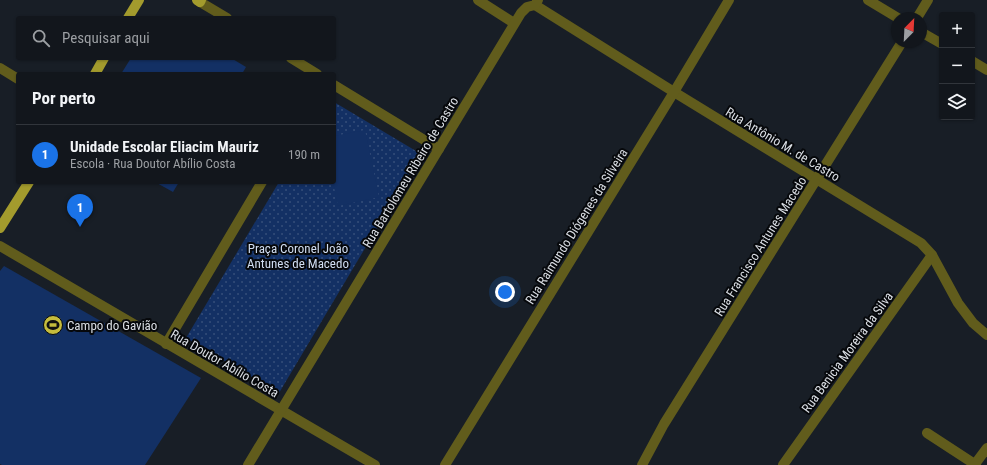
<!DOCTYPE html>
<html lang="pt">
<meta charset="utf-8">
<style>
body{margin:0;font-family:"Roboto Condensed",sans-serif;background:#1f2329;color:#f1f3f6}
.controls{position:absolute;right:12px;top:12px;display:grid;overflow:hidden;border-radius:4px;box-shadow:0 1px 3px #0004}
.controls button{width:36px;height:36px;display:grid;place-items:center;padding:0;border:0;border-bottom:1px solid #31353b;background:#12161c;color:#f1f3f6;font:20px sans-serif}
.compass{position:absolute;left:891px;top:12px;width:36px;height:36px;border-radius:50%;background:#12161c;box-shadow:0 1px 3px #0004;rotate:24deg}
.you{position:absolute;left:505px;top:292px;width:14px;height:14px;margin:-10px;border:3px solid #fff;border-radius:50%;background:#1a73e8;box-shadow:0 0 0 6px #1a73e833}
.badge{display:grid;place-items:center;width:26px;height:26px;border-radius:50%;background:#1a73e8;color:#fff;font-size:13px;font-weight:700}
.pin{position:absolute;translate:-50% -33px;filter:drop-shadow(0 1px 2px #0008)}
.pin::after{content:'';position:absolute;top:21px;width:14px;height:12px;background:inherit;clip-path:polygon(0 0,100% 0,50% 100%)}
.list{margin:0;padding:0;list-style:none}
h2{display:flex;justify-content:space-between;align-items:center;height:52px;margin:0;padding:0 16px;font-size:17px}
h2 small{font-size:13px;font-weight:400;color:#9c9fa3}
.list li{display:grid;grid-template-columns:26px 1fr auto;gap:12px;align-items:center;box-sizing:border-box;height:60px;padding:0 16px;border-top:1px solid #31353b}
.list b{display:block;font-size:15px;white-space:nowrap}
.list p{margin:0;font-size:13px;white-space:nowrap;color:#9c9fa3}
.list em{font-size:13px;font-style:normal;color:#9c9fa3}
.icon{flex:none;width:22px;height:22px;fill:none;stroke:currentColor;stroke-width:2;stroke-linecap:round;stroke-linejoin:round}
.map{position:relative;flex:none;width:987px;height:465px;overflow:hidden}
.search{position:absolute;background:#12161c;box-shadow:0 1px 3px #0004;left:16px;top:16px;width:320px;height:44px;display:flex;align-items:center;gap:10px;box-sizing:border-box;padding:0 14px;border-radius:4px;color:#9c9fa3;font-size:15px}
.panel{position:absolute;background:#12161c;box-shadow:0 1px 3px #0004;left:16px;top:72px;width:320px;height:112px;border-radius:4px}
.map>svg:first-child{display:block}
.park{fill:url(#park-dots)}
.pitch{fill:#133064}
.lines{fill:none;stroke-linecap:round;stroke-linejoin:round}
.minor{stroke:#615c1c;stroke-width:10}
.major{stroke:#a39b2d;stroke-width:10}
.labels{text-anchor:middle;stroke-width:4;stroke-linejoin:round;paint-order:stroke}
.street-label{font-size:13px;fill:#dbdfe5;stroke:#06080b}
.park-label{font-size:13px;fill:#d1def2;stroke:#06080b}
.poi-label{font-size:13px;fill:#dbdfe5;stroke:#06080b;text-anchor:start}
</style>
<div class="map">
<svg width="987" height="465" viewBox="0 0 987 465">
<defs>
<pattern id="park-dots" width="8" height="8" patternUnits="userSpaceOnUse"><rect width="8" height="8" fill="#133064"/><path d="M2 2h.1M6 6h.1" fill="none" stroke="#354e7a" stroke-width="1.8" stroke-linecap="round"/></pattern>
</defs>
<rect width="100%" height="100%" fill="#181e26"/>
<polygon class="park" points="334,102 421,154 279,393 186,338 279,182 334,182"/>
<g class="pitch">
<polygon points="131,58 231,58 246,67 242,74 121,74"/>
<polygon points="365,130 379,197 338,206 333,182 334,182 334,136"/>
<polygon points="155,182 179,182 173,192"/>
<polygon points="4,266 201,378 145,465 2,465 0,464 0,271"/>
</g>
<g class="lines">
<g class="minor">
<polyline points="478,0 514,23"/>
<polyline points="868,0 898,18"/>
<polyline points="200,2 227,18"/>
<polyline points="535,5 674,92 921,243 932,255 958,303 973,323 987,335"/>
<polyline points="917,18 928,0"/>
<polyline points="921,32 942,44"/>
<polyline points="291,58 317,74"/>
<polyline points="972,61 987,70"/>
<polyline points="0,68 18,79"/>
<polyline points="334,85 439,149"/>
<polyline points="0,246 375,465"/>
<polyline points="166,344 262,182"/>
<polyline points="927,433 976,465"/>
<polyline points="975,464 987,448"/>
<polyline points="248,465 521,13 527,7 535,5 538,0"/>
<polyline points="445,465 674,92 729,0"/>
<polyline points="642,465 664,424 902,42"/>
<polyline points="783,465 932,255"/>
</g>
<g class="major">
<polyline points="197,0 200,2 201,0"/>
<polyline points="128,18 139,0"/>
<polyline points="95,74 104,58"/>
<polyline points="0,228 29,182"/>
</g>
</g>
<defs>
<symbol id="stadium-disc" viewBox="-11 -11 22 22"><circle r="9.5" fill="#c5bc3d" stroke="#06080b"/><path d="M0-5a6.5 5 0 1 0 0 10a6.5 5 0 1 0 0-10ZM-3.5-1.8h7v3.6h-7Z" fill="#111"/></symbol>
</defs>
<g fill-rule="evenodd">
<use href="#stadium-disc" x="42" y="314" width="22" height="22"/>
</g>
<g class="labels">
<g class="street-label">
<text transform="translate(783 144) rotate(31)" y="5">Rua Antônio M. de Castro</text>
<text transform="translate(410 172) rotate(-59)" y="5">Rua Bartolomeu Ribeiro de Castro</text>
<text transform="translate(576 226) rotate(-58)" y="5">Rua Raimundo Diógenes da Silveira</text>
<text transform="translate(760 246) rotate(-58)" y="5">Rua Francisco Antunes Macedo</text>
<text transform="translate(847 352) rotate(-54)" y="5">Rua Benicia Moreira da Silva</text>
<text transform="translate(225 363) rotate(30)" y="5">Rua Doutor Abílio Costa</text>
</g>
<g class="park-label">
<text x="298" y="253">Praça Coronel João<tspan x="298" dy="15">Antunes de Macedo</tspan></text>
</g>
<g class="poi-label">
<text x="67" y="330">Campo do Gavião</text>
</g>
</g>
</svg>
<div class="controls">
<button>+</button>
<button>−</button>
<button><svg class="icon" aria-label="layers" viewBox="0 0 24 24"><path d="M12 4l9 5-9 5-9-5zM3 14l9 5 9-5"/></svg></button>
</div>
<svg class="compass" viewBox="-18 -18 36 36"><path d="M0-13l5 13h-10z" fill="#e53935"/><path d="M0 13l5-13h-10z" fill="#9c9fa3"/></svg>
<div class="you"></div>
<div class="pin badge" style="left:80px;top:227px">1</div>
<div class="search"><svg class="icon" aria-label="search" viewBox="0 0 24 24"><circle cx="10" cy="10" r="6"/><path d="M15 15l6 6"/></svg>Pesquisar aqui</div>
<section class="panel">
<h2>Por perto<small></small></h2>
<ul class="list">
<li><span class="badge">1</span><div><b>Unidade Escolar Eliacim Mauriz</b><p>Escola · Rua Doutor Abílio Costa</p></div><em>190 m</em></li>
</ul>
</section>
</div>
